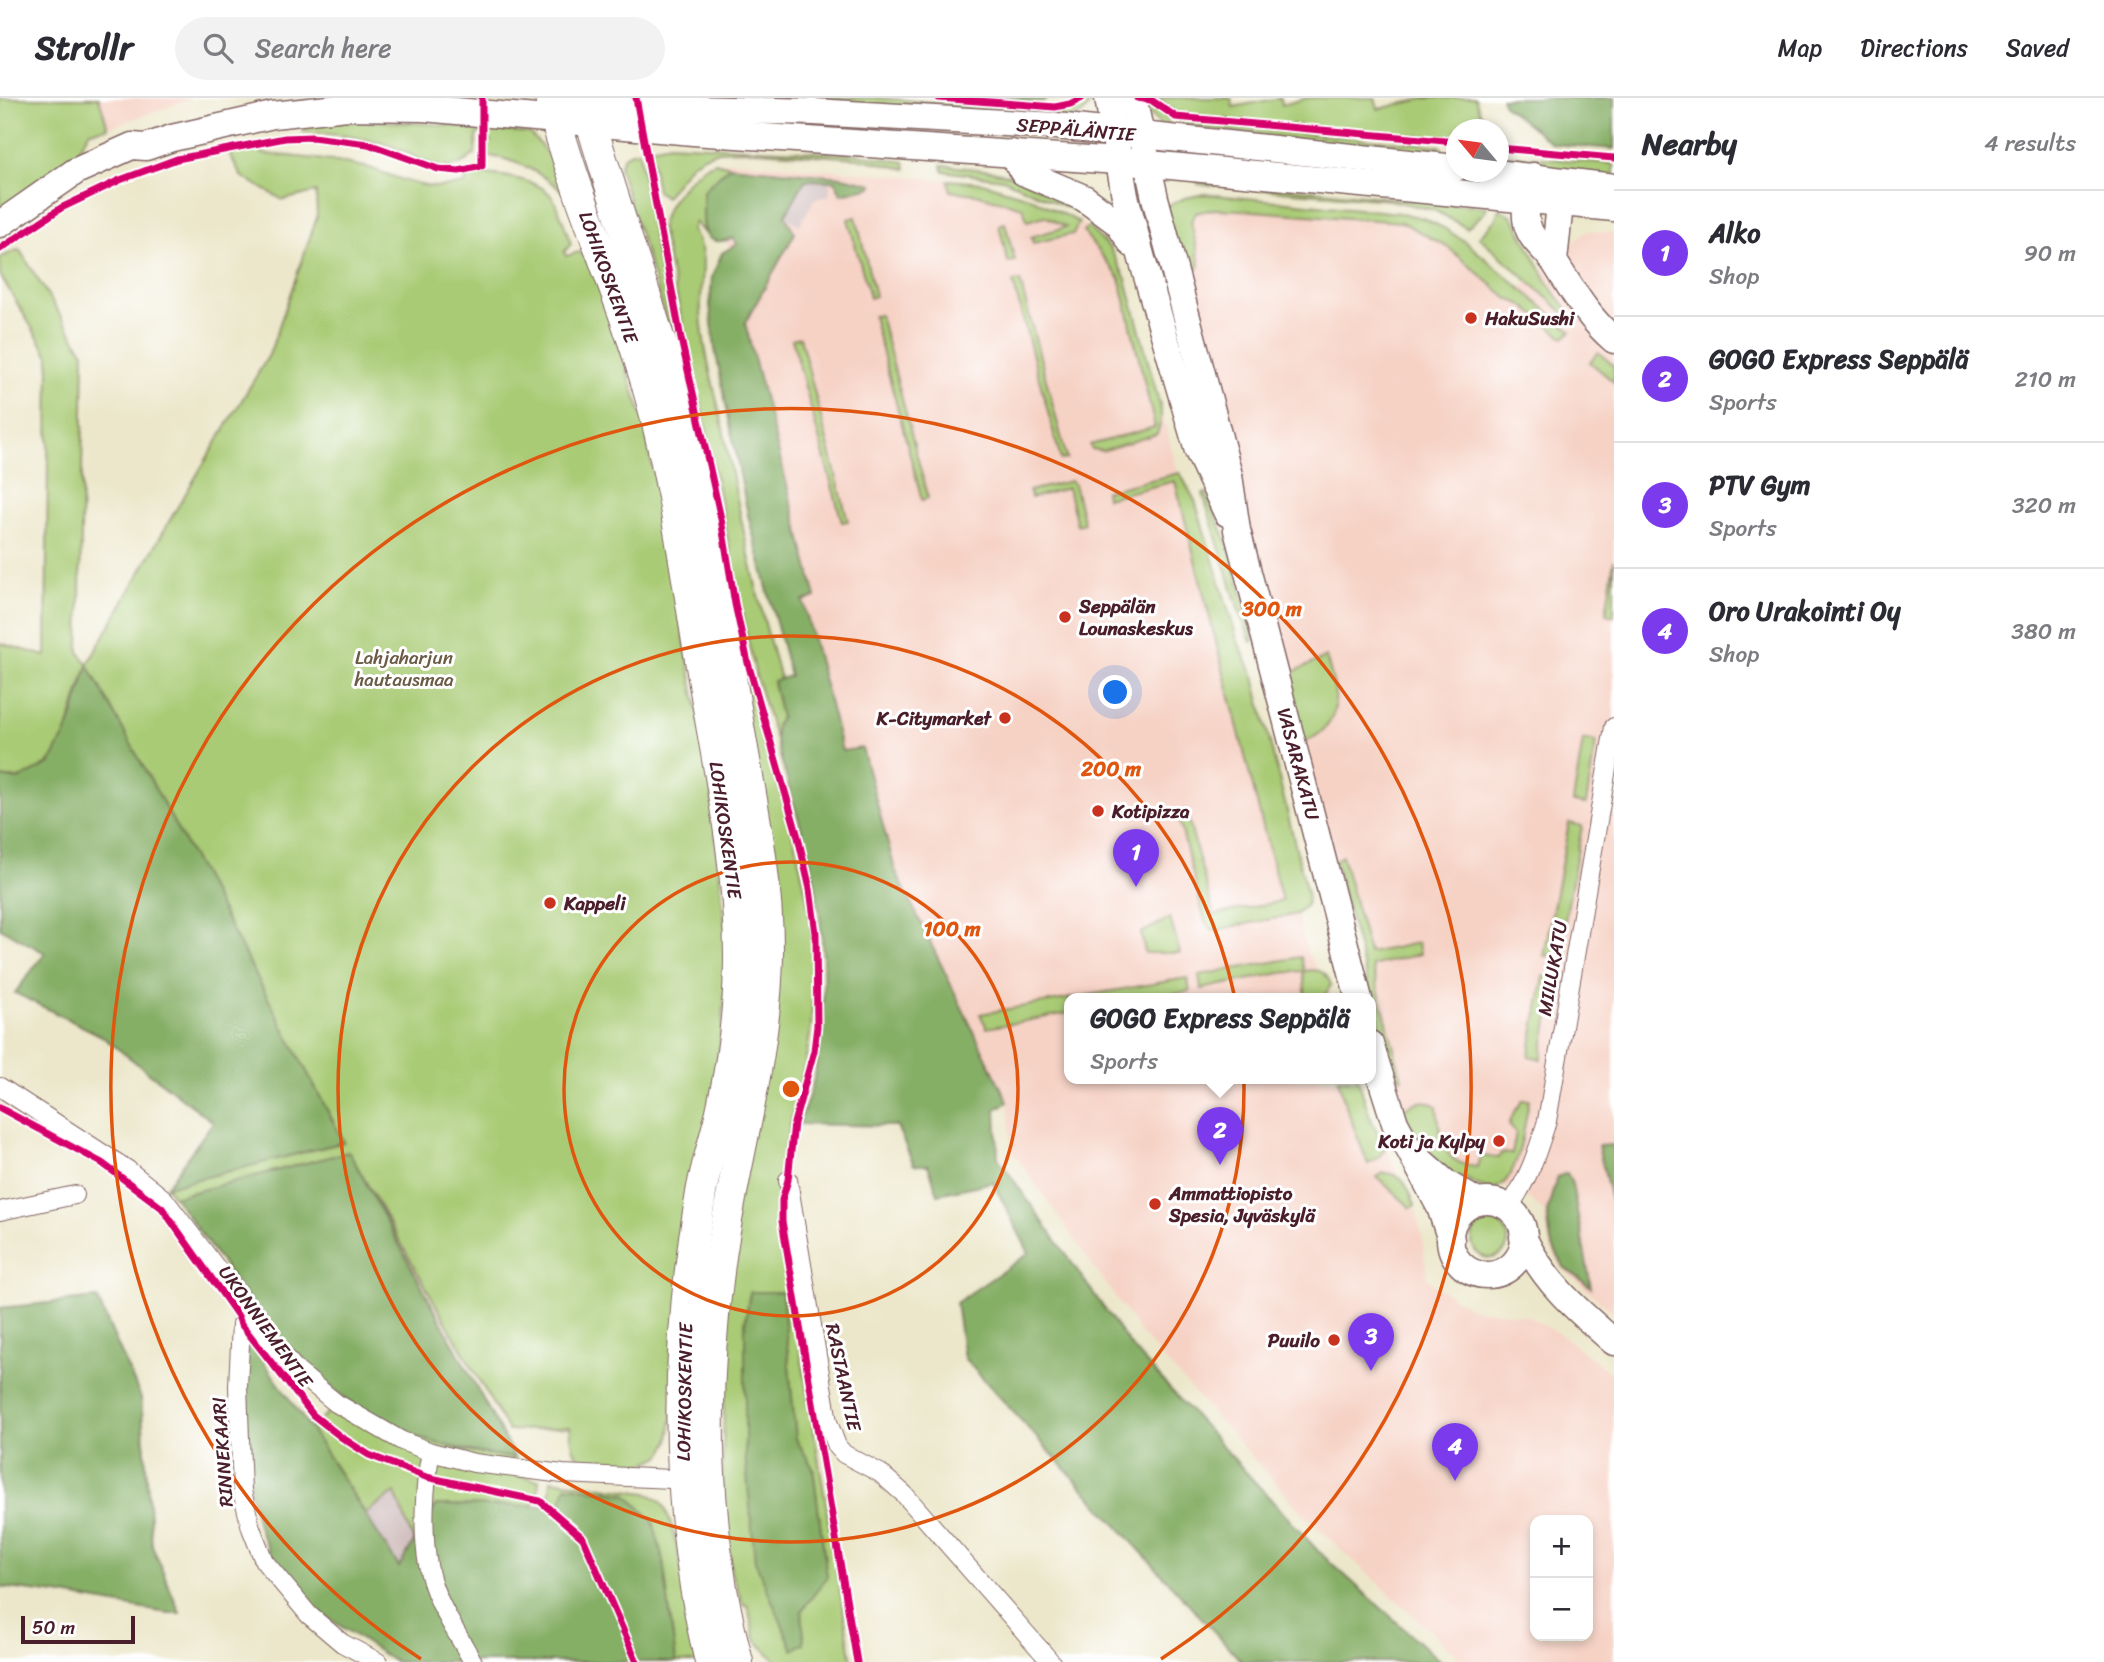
<!DOCTYPE html>
<meta charset="utf-8">
<style>
body{margin:0;font-family:Sriracha,sans-serif;background:#f2f2f3;color:#2b2b33}
.controls{position:absolute;right:21px;bottom:21px;display:grid;overflow:hidden;border-radius:14px;box-shadow:0 4px 10px #0003}
.controls button{width:63px;height:63px;display:grid;place-items:center;padding:0;border:0;border-bottom:2px solid #e1e1e2;background:#fff;color:#2b2b33;font:35px sans-serif}
.compass{position:absolute;left:1446px;top:21px;width:63px;height:63px;border-radius:50%;background:#fff;box-shadow:0 4px 10px #0003;rotate:299deg}
.scale{position:absolute;left:21px;bottom:18px;width:114px;box-sizing:border-box;padding-left:7px;border:4px solid #4a1f2b;border-top:0;font-size:19px;line-height:24px;white-space:nowrap;color:#4a1f2b;-webkit-text-stroke:5px #fff;paint-order:stroke}
.you{position:absolute;left:1116px;top:595px;width:24px;height:24px;margin:-18px;border:5px solid #fff;border-radius:50%;background:#1a73e8;box-shadow:0 0 0 10px #1a73e833}
.badge{display:grid;place-items:center;width:46px;height:46px;border-radius:50%;background:#7c3aed;color:#fff;font-size:23px;font-weight:700}
.pin{position:absolute;translate:-50% -58px;filter:drop-shadow(0 2px 4px #0008)}
.pin::after{content:'';position:absolute;top:37px;width:24px;height:21px;background:inherit;clip-path:polygon(0 0,100% 0,50% 100%)}
.popup{position:absolute;left:1064px;top:895px;width:312px;height:91px;box-sizing:border-box;display:grid;place-content:center;border-radius:14px;background:#fff;filter:drop-shadow(0 2px 5px #0005);font-size:23px;white-space:nowrap;color:#7c7c81}
.popup b{font-size:26px;color:#2b2b33}
.popup::after{content:'';position:absolute;left:50%;top:100%;margin-left:-14px;border:14px solid transparent;border-top-color:#fff}
.list{margin:0;padding:0;list-style:none}
h2{display:flex;justify-content:space-between;align-items:center;height:91px;margin:0;padding:0 28px;font-size:30px}
h2 small{font-size:23px;font-weight:400;color:#7c7c81}
.list li{display:grid;grid-template-columns:46px 1fr auto;gap:21px;align-items:center;box-sizing:border-box;height:126px;padding:0 28px;border-top:2px solid #e1e1e2}
.list b{display:block;font-size:26px;white-space:nowrap}
.list p{margin:0;font-size:23px;white-space:nowrap;color:#7c7c81}
.list em{font-size:23px;font-style:normal;color:#7c7c81}
.icon{flex:none;width:38px;height:38px;fill:none;stroke:currentColor;stroke-width:2;stroke-linecap:round;stroke-linejoin:round}
.map{position:relative;flex:none;width:1614px;height:1564px;overflow:hidden}
header{display:flex;align-items:center;gap:42px;box-sizing:border-box;height:98px;padding:0 35px;background:#fff;border-bottom:2px solid #e1e1e2}
header strong{font-size:33px}
nav{display:flex;gap:38px;margin-inline-start:auto;font-size:24px}
.search{width:490px;height:63px;background:#f2f2f3;display:flex;align-items:center;gap:18px;box-sizing:border-box;padding:0 24px;border-radius:38px;color:#7c7c81;font-size:26px}
main{display:flex}
aside{flex:1;background:#fff}
.map>svg:first-child{display:block}
.built{fill:#f6d2c5;fill-rule:evenodd}
.industrial{fill:#d1bfbf}
.green{fill:#a9cb74;stroke:#7a7550;stroke-width:2;fill-rule:evenodd}
.forest{fill:#86af66;stroke:#686748;stroke-width:2}
.lines{fill:none;stroke-linecap:round;stroke-linejoin:round}
.street-casing{stroke:#836563;stroke-width:20}
.secondary-casing{stroke:#836563;stroke-width:29}
.primary-casing{stroke:#836563;stroke-width:32}
.street{stroke:#fff;stroke-width:18}
.secondary{stroke:#fff;stroke-width:26}
.primary{stroke:#fff;stroke-width:30}
.cycleway-casing{stroke:#fff;stroke-width:11}
.cycleway{stroke:#d6006c;stroke-width:7}
.ring{fill:none;stroke:#e0560e;stroke-width:3.5}
.poi-dot{fill:#c8321e;stroke:#fff;stroke-width:2.5}
.labels{text-anchor:middle;stroke-width:6;stroke-linejoin:round;paint-order:stroke}
.street-label{font-size:19px;fill:#4a1f2b;stroke:#fff}
.poi-label{font-size:19px;font-weight:bold;fill:#4a1f2b;stroke:#fff;text-anchor:start}
.park-label{font-size:19px;fill:#6b5b45;stroke:#fff}
.centre{fill:#e0560e;stroke:#fff;stroke-width:3.5}
.ring-label{font-size:21px;text-anchor:middle;font-weight:bold;fill:#e0560e;stroke:#fff;stroke-width:6;stroke-linejoin:round;paint-order:stroke}
</style>
<header>
<strong>Strollr</strong>
<div class="search"><svg class="icon" aria-label="search" viewBox="0 0 24 24"><circle cx="10" cy="10" r="6"/><path d="M15 15l6 6"/></svg>Search here</div>
<nav><a>Map</a><a>Directions</a><a>Saved</a></nav>
</header>
<main>
<div class="map">
<svg width="1614" height="1564" viewBox="0 0 1614 1564">
<rect width="100%" height="100%" fill="#fff"/>
<filter id="ink" filterUnits="userSpaceOnUse"><feTurbulence type="fractalNoise" baseFrequency=".0143" numOctaves="2"/><feDisplacementMap in="SourceGraphic" scale="14" xChannelSelector="R" yChannelSelector="G"/><feConvolveMatrix kernelMatrix="1 2 1 2 8 2 1 2 1" color-interpolation-filters="sRGB"/></filter>
<filter id="wash" filterUnits="userSpaceOnUse"><feTurbulence type="fractalNoise" baseFrequency=".00686" numOctaves="4" result="noise"/><feDisplacementMap in="SourceGraphic" scale="28" xChannelSelector="R" yChannelSelector="G"/><feGaussianBlur stdDeviation="1.57" result="paint"/><feColorMatrix in="noise" values="0 0 0 0 0 0 0 0 0 0 0 0 0 0 0 0 0 1.4 0 .05"/><feComposite in="paint" operator="in"/></filter>
<g filter="url(#wash)">
<rect width="100%" height="100%" fill="#ece7ca"/>
<g class="built">
<polygon points="99,0 193,0 108,30"/>
<path d="M731 63 982 85 1029 99 1088 129 1126 181 1307 853 1333 901H1070V981H1358L1370 1019 1417 1115 1423 1144 1427 1180 1434 1187 1470 1210 1528 1218 1563 1238 1614 1278V1564H1464L1308 1421 1141 1236 1011 1051 1008 1004 895 772 862 651 842 654 803 502 816 499 745 224 709 68ZM1535 1422H1588V1538H1535Z"/>
<polygon points="1208,103 1402,124 1449,150 1508,201 1587,133 1614,135 1614,1216 1561,1169 1549,1146 1544,1114 1530,1101 1493,1083 1478,1084 1451,1076 1431,1062 1402,1012 1162,126"/>
</g>
<g class="industrial">
<polygon points="805,82 830,83 829,98 814,101 800,127 784,118"/>
<polygon points="395,1395 414,1444 400,1469 365,1415"/>
</g>
<g class="green">
<polygon points="0,0 99,0 108,30 90,33 71,64 0,116"/>
<path d="M718 0H877L1061 14C1072 11 1079 5 1089 3L1091 5 1081 17 1066 21Z"/>
<polygon points="1159,0 1231,0 1233,9 1280,0 1282,7 1307,0 1375,0 1378,11 1428,0 1475,0 1486,31 1456,32 1456,41 1198,19 1176,15"/>
<polygon points="1147,6 1167,20 1168,28 1162,28 1147,14"/>
<path d="M374 23 429 26 529 35C549 53 556 70 564 95 544 76 515 60 487 58L486 41 490 43 485 35 481 34 477 37 475 56C465 65 454 71 440 69 425 66 409 55 394 49 366 39 332 36 302 34L303 30 298 27 304 24Z"/>
<polygon points="1184,25 1435,47 1440,48 1443,52 1412,56 1181,28"/>
<polygon points="669,46 858,56 905,64 906,71 857,60 742,52 719,53 704,58 691,66 665,99 657,93 650,50"/>
<path d="M266 48 262 56C297 58 332 62 365 69 373 70 379 74 386 76 418 87 431 93 465 86L468 75C491 76 539 79 552 99 561 113 565 130 571 146L564 154 566 158 579 154 584 157 595 175 644 324 710 680 728 859 722 930 669 1343C667 1347 664 1354 661 1357 644 1371 589 1375 576 1356 571 1348 571 1337 570 1329L508 1333 349 1054 174 1099 166 1089 344 1044 217 804 88 568C68 611 68 690 0 679V545L46 558 49 258 0 177V160L19 151 84 255 79 554 88 566 174 415 269 257 317 119 316 94 283 102 241 78 229 55Z"/>
<path d="M639 53 655 149 679 261 619 70C622 58 626 54 639 53Z"/>
<polygon points="1507,57 1614,66 1614,83 1502,65 1503,59"/>
<path d="M715 64 730 68 703 93 704 135 695 124 692 132C711 158 699 185 701 215 703 252 714 288 722 325 739 411 755 496 780 580L773 584 781 619 776 627V643L756 578 743 520 704 319 661 130C664 106 693 72 715 64Z"/>
<polygon points="942,67 992,73 1013,78 1087,113 1082,116 1003,81 943,73"/>
<polygon points="1197,81 1487,109 1484,115 1467,130 1434,112 1390,102 1198,86"/>
<polygon points="948,82 982,85 1029,99 1079,124 1073,136 1033,145 1031,139 1066,129 1045,118 1027,123 1023,109 976,96 951,93"/>
<polygon points="1204,96 1400,115 1423,120 1444,130 1467,145 1571,233 1564,240 1521,206 1508,201 1449,150 1402,124 1239,112 1213,111 1196,115 1191,123 1200,167 1192,178 1202,215 1194,214 1166,108 1185,100"/>
<polygon points="1499,111 1511,117 1516,124 1549,187 1574,220 1572,222 1479,139 1495,122"/>
<polygon points="856,119 875,198 870,200 848,121"/>
<polygon points="1005,125 1015,163 1008,164 999,127"/>
<polygon points="1088,129 1110,150 1126,181 1161,312 1161,323 1157,336 1102,353 1092,351 1090,347 1155,329 1120,181 1083,133"/>
<polygon points="1020,183 1067,361 1061,362 1013,184"/>
<polygon points="880,217 928,400 922,402 873,218"/>
<polygon points="800,239 848,423 842,424 792,241"/>
<polygon points="1598,254 1614,268 1614,284 1590,264"/>
<polygon points="1180,375 1195,403 1238,544 1254,579 1308,799 1306,807 1297,816 1215,832 1210,830 1205,823 1177,714 1186,712 1214,817 1282,803 1175,383 1106,400 1105,393"/>
<polygon points="1070,383 1074,386 1084,425 1077,427 1068,390 1031,400 1029,393"/>
<polygon points="1206,395 1228,446 1254,541 1251,544 1238,510 1203,396"/>
<polygon points="1614,462 1614,518 1606,516"/>
<path d="M1326 559C1338 596 1345 627 1303 645L1286 584 1293 574Z"/>
<path d="M744 569C769 655 800 743 812 832 816 863 813 897 811 928 804 993 777 1049 778 1117L852 1564H777L755 1541 748 1508 743 1506 731 1474 722 1383ZM750 1194 782 1195 796 1341 813 1370 827 1479 802 1512 804 1545 745 1355V1225Z"/>
<polygon points="1583,642 1596,644 1586,706 1573,704"/>
<polygon points="1569,725 1582,728 1559,856 1544,858"/>
<polygon points="1342,758 1369,855 1418,845 1420,856 1372,868 1402,981 1393,979 1335,763"/>
<polygon points="1170,820 1180,855 1145,855 1141,835"/>
<path d="M1301 859 1304 873C1318 871 1326 872 1331 887L1324 899 1306 901 1303 873 1281 875 1201 891 1199 877Z"/>
<polygon points="1544,878 1556,880 1541,961 1529,958"/>
<polygon points="1187,880 1190,893 1147,901 1070,901 1069,915 987,930 980,916"/>
<polygon points="1338,981 1358,981 1370,1019 1385,1051 1378,1060 1368,1066 1344,1003"/>
<path d="M1523 1002H1529C1525 1023 1519 1080 1498 1089 1485 1094 1473 1084 1462 1079L1454 1083 1431 1062 1402 1012C1412 1005 1426 999 1437 1009 1441 1039 1440 1066 1477 1069L1482 1058 1498 1060 1501 1055 1512 1056 1516 1035 1509 1027 1514 1014Z"/>
<path d="M1383 1075C1404 1075 1408 1090 1415 1107L1411 1110 1377 1079Z"/>
<circle cx="1490" cy="1142" r="18"/>
<polygon points="344,1301 415,1339 468,1354 515,1360 519,1378 539,1382 538,1395 533,1398 533,1409 436,1407 414,1444 395,1395 365,1415 310,1330"/>
<path d="M551 1382 646 1395C650 1397 657 1399 660 1403 678 1422 691 1533 697 1564H676L663 1463 652 1423 626 1396 566 1388 562 1408 553 1409 549 1400Z"/>
</g>
<g class="forest">
<polygon points="974,0 1048,0 1040,5"/>
<polygon points="1501,0 1614,0 1614,51 1553,46 1504,7"/>
<path d="M730 68 842 79 873 86 872 89 841 96 835 83 805 82 785 118 795 135 745 225 816 499 803 503 842 653 862 650 895 772 1008 1004 996 1011 998 1060 1130 1247 1318 1453 1441 1564H1242L964 1260 956 1205 1029 1155 993 1084 938 1096 928 1067H914L897 1028 799 1026C804 1011 811 995 814 980 825 923 826 861 818 804 810 750 790 696 776 643V627L781 619 773 583 790 578 748 417 715 251 710 207 712 179 722 155 737 146 733 140C696 154 704 119 703 93Z"/>
<polygon points="88,567 217,804 344,1044 166,1089 213,1024 100,937 15,895 45,855 0,830 0,679 18,682 50,665 70,627"/>
<polygon points="1614,1047 1614,1114 1598,1048"/>
<path d="M349 1054 515 1360C482 1356 449 1350 417 1339 309 1303 239 1186 174 1099Z"/>
<polygon points="1567,1075 1572,1086 1591,1189 1564,1169 1551,1145 1547,1114 1557,1079"/>
<polygon points="750,1194 782,1194 796,1341 813,1370 827,1479 802,1512 804,1545 793,1552 755,1463 745,1355 745,1225"/>
<polygon points="97,1200 141,1300 152,1447 180,1515 167,1515 57,1496 0,1489 0,1210"/>
<polygon points="248,1242 310,1330 399,1469 436,1407 561,1408 566,1388 626,1396 653,1423 663,1462 676,1564 395,1564 315,1511 271,1459 258,1428 250,1392 245,1288"/>
</g>
</g>
<g filter="url(#ink)">
<g class="lines">
<defs>
<g id="street">
<polyline points="0,989 128,1072 164,1101 275,1247 297,1273 336,1305 402,1343 431,1354 474,1365 563,1376 693,1382"/>
<polyline points="788,1082 828,1324 837,1348 844,1356 880,1375 904,1396 1051,1564"/>
<path d="M1508 1110C1528 1083 1537 1055 1547 1023L1614 629"/>
<polyline points="0,1113 75,1097"/>
<polyline points="251,1215 241,1226 238,1288 242,1393 251,1430 264,1463 309,1517 342,1545 378,1564"/>
<path d="M431 1354C424 1387 422 1434 428 1467 433 1501 457 1534 473 1564"/>
</g>
<g id="secondary">
<polyline points="569,0 693,11 814,14 1056,28 1456,70"/>
<polyline points="1108,0 1125,98 1142,161 1198,353 1227,415"/>
<polyline points="1133,0 1155,100 1229,377 1237,432 1359,901"/>
<polyline points="1011,55 1023,74 1084,100 1118,125 1132,146"/>
<polyline points="1488,74 1614,89"/>
<path d="M1533 78C1530 92 1523 111 1527 126 1531 143 1546 151 1555 165 1573 193 1588 220 1614 242"/>
<polyline points="0,126 76,73 132,48 146,49 172,40 273,17 347,9 423,10 693,34 1118,63 1614,110"/>
<polyline points="1554,163 1562,87"/>
<polyline points="1370,946 1395,1025 1440,1109 1451,1142"/>
<polyline points="1422,1064 1447,1086 1477,1104"/>
<circle cx="1487" cy="1140" r="37"/>
<path d="M1523 1139C1545 1185 1576 1211 1614 1244"/>
</g>
<g id="primary">
<path d="M550 0C574 96 617 186 645 281 674 378 686 480 703 580 718 672 739 764 739 858 739 908 733 959 722 1009 716 1038 706 1066 701 1095 674 1251 673 1409 710 1564"/>
<path d="M584 0C604 72 628 143 651 214 662 250 675 285 683 321 707 422 722 526 739 628 752 704 769 781 768 858 766 966 734 1061 720 1166 702 1295 704 1438 738 1564"/>
</g>
</defs>
<use href="#street" class="street-casing"/>
<use href="#secondary" class="secondary-casing"/>
<use href="#primary" class="primary-casing"/>
<use href="#street" class="street"/>
<use href="#secondary" class="secondary"/>
<use href="#primary" class="primary"/>
<defs>
<g id="cycleway">
<polyline points="636,0 681,241 721,421 735,506 748,565 798,739 810,791 816,835 817,928 814,953 794,1025 788,1082 782,1102 782,1123 857,1564"/>
<polyline points="939,0 1055,9 1070,6 1082,0"/>
<polyline points="1137,0 1151,2 1176,19 1456,44"/>
<polyline points="1498,50 1614,60"/>
<polyline points="0,151 61,110 120,82 177,61 285,40 312,39 368,46 438,71 459,73 482,68 482,0"/>
<polyline points="0,1010 102,1065 162,1110 238,1218 241,1226 313,1317 341,1339 369,1357 426,1379 540,1403 583,1440 637,1564"/>
</g>
</defs>
<use href="#cycleway" class="cycleway-casing"/>
<use href="#cycleway" class="cycleway"/>
</g>
</g>
<g class="ring">
<circle cx="791" cy="991" r="227"/>
<circle cx="791" cy="991" r="453"/>
<path d="M421 1561A680 680 0 1 1 1161 1561"/>
</g>
<g class="poi-dot">
<circle cx="1471" cy="220" r="7"/>
<circle cx="1065" cy="519" r="7"/>
<circle cx="1005" cy="620" r="7"/>
<circle cx="1098" cy="713" r="7"/>
<circle cx="550" cy="805" r="7"/>
<circle cx="1499" cy="1043" r="7"/>
<circle cx="1155" cy="1106" r="7"/>
<circle cx="1334" cy="1242" r="7"/>
</g>
<g class="labels">
<g class="street-label">
<text transform="translate(1076 31) rotate(5)" y="7">SEPPÄLÄNTIE</text>
<text transform="translate(609 179) rotate(70)" y="7">LOHIKOSKENTIE</text>
<text transform="translate(1299 666) rotate(75)" y="7">VASARAKATU</text>
<text transform="translate(726 732) rotate(82)" y="7">LOHIKOSKENTIE</text>
<text transform="translate(1552 870) rotate(-80)" y="7">MIILUKATU</text>
<text transform="translate(266 1228) rotate(54)" y="7">UKONNIEMENTIE</text>
<text transform="translate(844 1279) rotate(78)" y="7">RASTAANTIE</text>
<text transform="translate(684 1294) rotate(-89)" y="7">LOHIKOSKENTIE</text>
<text transform="translate(222 1354) rotate(-94)" y="7">RINNEKAARI</text>
</g>
<g class="poi-label">
<text x="1485" y="227">HakuSushi</text>
<text x="1079" y="515">Seppälän<tspan x="1079" dy="22">Lounaskeskus</tspan></text>
<text x="991" y="627" text-anchor="end">K-Citymarket</text>
<text x="1112" y="720">Kotipizza</text>
<text x="564" y="812">Kappeli</text>
<text x="1485" y="1050" text-anchor="end">Koti ja Kylpy</text>
<text x="1169" y="1102">Ammattiopisto<tspan x="1169" dy="22">Spesia, Jyväskylä</tspan></text>
<text x="1320" y="1249" text-anchor="end">Puuilo</text>
</g>
<g class="park-label">
<text x="404" y="566">Lahjaharjun<tspan x="404" dy="22">hautausmaa</tspan></text>
</g>
</g>
<circle cx="791" cy="991" r="10" class="centre"/>
<g class="ring-label">
<text x="1272" y="518">300 m</text>
<text x="1111" y="678">200 m</text>
<text x="952" y="838">100 m</text>
</g>
</svg>
<div class="controls">
<button>+</button>
<button>−</button>
</div>
<svg class="compass" viewBox="-18 -18 36 36"><path d="M0-13l5 13h-10z" fill="#e53935"/><path d="M0 13l5-13h-10z" fill="#7c7c81"/></svg>
<div class="scale">50 m</div>
<div class="you"></div>
<div class="pin badge" style="left:1136px;top:789px">1</div>
<div class="pin badge" style="left:1220px;top:1067px">2</div>
<div class="popup"><b>GOGO Express Seppälä</b>Sports</div>
<div class="pin badge" style="left:1371px;top:1273px">3</div>
<div class="pin badge" style="left:1455px;top:1383px">4</div>
</div>
<aside>
<h2>Nearby<small>4 results</small></h2>
<ul class="list">
<li><span class="badge">1</span><div><b>Alko</b><p>Shop</p></div><em>90 m</em></li>
<li><span class="badge">2</span><div><b>GOGO Express Seppälä</b><p>Sports</p></div><em>210 m</em></li>
<li><span class="badge">3</span><div><b>PTV Gym</b><p>Sports</p></div><em>320 m</em></li>
<li><span class="badge">4</span><div><b>Oro Urakointi Oy</b><p>Shop</p></div><em>380 m</em></li>
</ul>
</aside>
</main>
